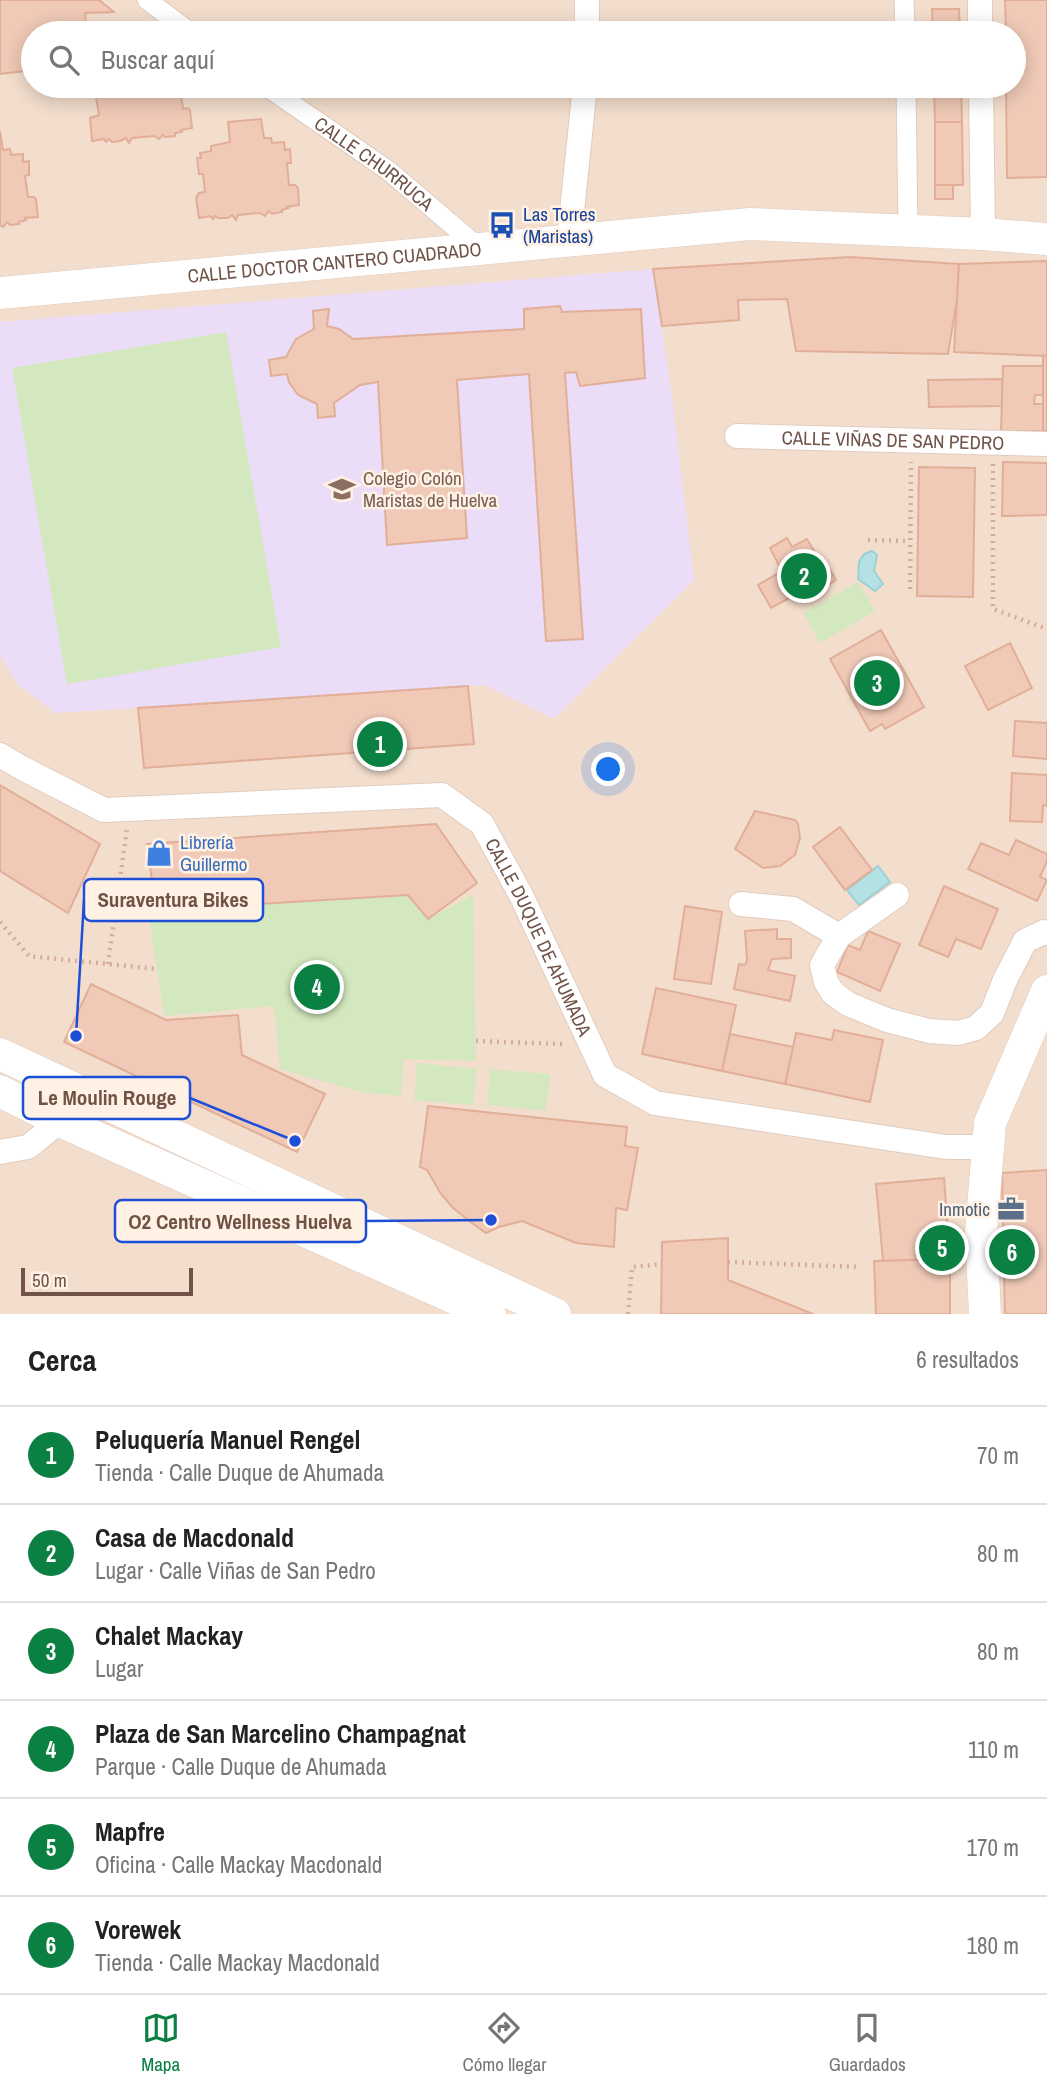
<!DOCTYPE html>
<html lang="es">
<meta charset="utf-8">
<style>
body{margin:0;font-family:"Archivo Narrow",sans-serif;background:#f6f6f6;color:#222}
.scale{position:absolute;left:21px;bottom:18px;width:172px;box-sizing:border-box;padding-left:7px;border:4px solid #705247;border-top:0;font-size:19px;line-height:24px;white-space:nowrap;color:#705247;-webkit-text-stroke:5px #fff2e4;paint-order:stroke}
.you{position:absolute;left:609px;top:770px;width:24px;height:24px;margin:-18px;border:5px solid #fff;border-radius:50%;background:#1a73e8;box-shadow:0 0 0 10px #1a73e833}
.badge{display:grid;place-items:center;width:46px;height:46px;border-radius:50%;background:#0b8043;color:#fff;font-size:23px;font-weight:700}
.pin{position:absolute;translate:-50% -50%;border:4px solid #fff;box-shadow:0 2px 7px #0006}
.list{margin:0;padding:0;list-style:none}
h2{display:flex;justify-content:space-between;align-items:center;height:91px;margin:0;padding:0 28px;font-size:30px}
h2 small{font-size:23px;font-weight:400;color:#767676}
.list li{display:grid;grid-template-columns:46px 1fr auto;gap:21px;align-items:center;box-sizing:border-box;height:98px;padding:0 28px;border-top:2px solid #e0e0e0}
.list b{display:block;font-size:26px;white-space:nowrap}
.list p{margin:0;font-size:23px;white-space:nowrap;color:#767676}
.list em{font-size:23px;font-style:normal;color:#767676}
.icon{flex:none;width:38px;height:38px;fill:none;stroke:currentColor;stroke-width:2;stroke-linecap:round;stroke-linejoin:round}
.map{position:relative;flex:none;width:1047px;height:1314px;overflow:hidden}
.search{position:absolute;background:#fff;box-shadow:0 4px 18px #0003;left:21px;right:21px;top:21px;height:77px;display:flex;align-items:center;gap:18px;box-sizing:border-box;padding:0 24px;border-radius:38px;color:#767676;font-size:26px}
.sheet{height:679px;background:#fff}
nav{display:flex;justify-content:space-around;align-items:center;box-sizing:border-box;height:98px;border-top:2px solid #e0e0e0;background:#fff;font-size:19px;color:#767676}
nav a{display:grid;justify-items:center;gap:4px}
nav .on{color:#0b8043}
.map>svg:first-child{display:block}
.residential{fill:#f3decd;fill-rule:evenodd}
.education{fill:#ebdcf7}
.green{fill:#d3e8be}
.water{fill:#b4e1e4;stroke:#9bd1d5;stroke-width:2}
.building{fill:#f0c9b7;stroke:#e2ae98;stroke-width:2}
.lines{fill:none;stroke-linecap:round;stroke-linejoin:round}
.pedestrian-casing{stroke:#e1cbbe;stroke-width:21}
.minor-casing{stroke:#e1cbbe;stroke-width:26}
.tertiary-casing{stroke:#e1cbbe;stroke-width:33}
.path{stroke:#d4ac9b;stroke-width:4.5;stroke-dasharray:2 5;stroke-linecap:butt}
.pedestrian{stroke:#fff;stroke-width:19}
.minor{stroke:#fff;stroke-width:24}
.tertiary{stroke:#fff;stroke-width:32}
.labels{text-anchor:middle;stroke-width:5;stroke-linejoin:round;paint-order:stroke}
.street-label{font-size:19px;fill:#705247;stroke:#fff2e4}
.transit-label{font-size:19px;fill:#164399;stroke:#fff2e4;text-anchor:start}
.education-label{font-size:19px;fill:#785e54;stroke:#fff2e4;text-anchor:start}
.shop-label{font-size:19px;fill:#366cbe;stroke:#fff2e4;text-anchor:start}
.service-label{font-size:19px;fill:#4e5e75;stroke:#fff2e4;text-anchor:end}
.leader{fill:none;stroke:#1d4ed8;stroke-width:2.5}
.callout-dot{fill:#1d4ed8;stroke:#fff2e4;stroke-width:2.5}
.callout{fill:#fff2e4;stroke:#1d4ed8;stroke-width:2.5}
.callout-label{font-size:21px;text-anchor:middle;font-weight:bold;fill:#705247}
</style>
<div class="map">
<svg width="1047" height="1314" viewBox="0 0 1047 1314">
<rect width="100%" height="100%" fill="#fbeedf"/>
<path class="residential" d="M0 0H1047V1314H0ZM33 33H1014V86H33Z"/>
<polygon class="education" points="653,269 672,397 694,580 554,719 485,685 56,713 17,684 0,655 0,322"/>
<g class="green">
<polygon points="226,332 281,647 67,684 12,368"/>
<polygon points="858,582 875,611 820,643 803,613"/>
<polygon points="408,895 428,919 473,895 476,1061 404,1059 401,1096 361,1092 280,1069 274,1006 164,1016 148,910"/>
<polygon points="417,1063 477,1069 473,1105 414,1100"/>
<polygon points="490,1069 550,1074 546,1111 487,1105"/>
</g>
<g class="water">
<polygon points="872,551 877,555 874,571 883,584 875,591 858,579 859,562 864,554"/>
<polygon points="878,866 890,882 859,905 847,890"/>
</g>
<g class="building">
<polygon points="0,0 99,0 114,12 85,13 87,33 33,33 33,70 0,74"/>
<polygon points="1005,0 1047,0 1047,177 1007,178 1006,86 1014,86 1014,33 1006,33"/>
<polygon points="932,9 959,9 960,33 933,33"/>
<polygon points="91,86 184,86 180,87 183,109 188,108 190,110 192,128 181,130 182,132 175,133 175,136 165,137 163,135 159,139 154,136 132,138 129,143 126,138 120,141 112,142 109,139 106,142 104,139 92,141 90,118 99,115 96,97 92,97"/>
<polygon points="934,86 961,86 962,122 935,122"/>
<polygon points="261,119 264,138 271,138 272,143 284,142 285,150 290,149 291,163 287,163 289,185 295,185 298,188 299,205 287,207 288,208 282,210 282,212 272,214 269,211 265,216 260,213 238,215 236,220 232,215 228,218 218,218 215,216 213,219 210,216 199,218 196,198 199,193 205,192 203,174 199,174 197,158 201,158 200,153 211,151 211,146 230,142 228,122"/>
<polygon points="935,122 962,122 963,185 935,185"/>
<polygon points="0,131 3,150 10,149 11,155 23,154 23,162 29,161 29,175 25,176 28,197 34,197 36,199 38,217 25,218 26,220 19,222 19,224 10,225 7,222 3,227 0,225"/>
<rect x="935" y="185" width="18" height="14"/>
<polygon points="850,257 959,264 957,300 948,354 796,351 787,299 738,300 739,320 662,326 653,269"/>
<polygon points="1047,261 1047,356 954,352 959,264"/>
<polygon points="560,306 562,312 641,309 645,378 580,386 576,372 565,373 583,639 546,641 529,374 457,380 467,538 387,545 378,382 360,385 334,403 335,416 318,418 317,404 298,395 289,382 287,374 271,376 269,360 286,357 296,339 314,329 313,311 329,309 327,326 339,329 353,339 524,329 524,309"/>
<polygon points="1043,355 1047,356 1047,431 1043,431"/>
<polygon points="1003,366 1043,366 1043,395 1035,395 1034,404 1043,404 1043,431 1001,431"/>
<polygon points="1002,379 1002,406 929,407 928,380"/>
<polygon points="1003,462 1047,463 1047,515 1002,516"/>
<polygon points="919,467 975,468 973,597 917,596"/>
<polygon points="787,538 792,547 807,539 820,561 824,559 836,580 825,587 821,581 771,608 758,585 782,571 770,548"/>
<polygon points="881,630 924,707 885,729 882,724 870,731 830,659"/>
<polygon points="1010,643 1032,688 988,710 965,666"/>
<polygon points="468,686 474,744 144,768 138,708"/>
<polygon points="1015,721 1047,723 1047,759 1013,756"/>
<polygon points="1012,773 1047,775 1047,806 1043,805 1042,822 1010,821"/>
<polygon points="0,785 100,844 68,913 0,871"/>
<polygon points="755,811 795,820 798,824 800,838 795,855 780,866 763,868 735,849"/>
<polygon points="436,824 477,883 428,919 408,895 156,910 147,844"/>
<polygon points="840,827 872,870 845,890 813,847"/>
<polygon points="1016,840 1047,854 1047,861 1040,877 1047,880 1037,901 968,869 981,843 1009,855"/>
<polygon points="944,886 998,909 981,949 956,939 948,957 919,945"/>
<polygon points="685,906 722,912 711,984 674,979"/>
<polygon points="777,929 777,939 791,939 791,958 772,959 768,970 795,976 790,1001 734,989 739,964 745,965 747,960 745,931"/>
<polygon points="868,931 900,944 880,991 837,972 848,945 860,950"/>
<polygon points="91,984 166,1020 238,1015 242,1055 325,1094 297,1152 64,1042"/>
<polygon points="656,988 736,1005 722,1071 642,1054"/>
<polygon points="834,1030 883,1040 870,1102 785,1084 796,1033 832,1040"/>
<polygon points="730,1034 793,1047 785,1084 722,1071"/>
<polygon points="428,1106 627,1127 625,1146 638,1148 627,1210 616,1208 614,1247 576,1243 522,1221 499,1227 486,1233 472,1223 453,1208 441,1194 427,1170 420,1167"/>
<polygon points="1047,1170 1047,1314 1005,1314 1002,1173"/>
<polygon points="944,1178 950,1259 883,1261 876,1184"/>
<polygon points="728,1238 728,1280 813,1314 661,1314 662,1242"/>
<polygon points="950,1259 950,1314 876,1314 874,1261"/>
</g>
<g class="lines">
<defs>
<g id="pedestrian">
<polyline points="147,0 191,33"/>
<polyline points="904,0 905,33"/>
<path id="s1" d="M266 86 389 171 478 247"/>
<polyline points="906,86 908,231"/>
</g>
<g id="minor">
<polyline points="587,0 587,33"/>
<polyline points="980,0 980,33"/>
<polyline points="981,86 983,234"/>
<polyline points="569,240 585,86"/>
<path id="s2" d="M737 436 1047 444"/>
<path id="s3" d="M0 755 22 768 104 810 442 795 482 824 522 897 605 1075 655 1103 946 1147H988"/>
<polyline points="897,895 839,936 822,965 826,982 833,993 848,1004 887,1020 929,1031 958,1033 976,1028 992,1013 1005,980 1025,941 1044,932 1047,933"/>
<polyline points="741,904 793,909 839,936"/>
<polyline points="0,1152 28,1147 60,1121"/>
</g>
<g id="tertiary">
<path id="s4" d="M0 293 750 224 983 234 1047 239"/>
<polyline points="0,1054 555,1314"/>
<polyline points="0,1091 60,1121 490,1314"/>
<polyline points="985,1314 981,1233 990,1123 1047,991"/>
</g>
</defs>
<use href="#pedestrian" class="pedestrian-casing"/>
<use href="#minor" class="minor-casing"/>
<use href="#tertiary" class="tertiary-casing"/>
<g class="path">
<polyline points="993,464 993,609 1047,629"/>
<polyline points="868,540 910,541"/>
<polyline points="910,589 911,462"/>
<polyline points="0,922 29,956 157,969"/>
<polyline points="108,964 127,829"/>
<polyline points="476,1041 564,1044"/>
<polyline points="728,1262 861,1267"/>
<polyline points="628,1314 632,1267 662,1264"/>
</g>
<use href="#pedestrian" class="pedestrian"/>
<use href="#minor" class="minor"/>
<use href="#tertiary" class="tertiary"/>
</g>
<defs>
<symbol id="bus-bare" viewBox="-9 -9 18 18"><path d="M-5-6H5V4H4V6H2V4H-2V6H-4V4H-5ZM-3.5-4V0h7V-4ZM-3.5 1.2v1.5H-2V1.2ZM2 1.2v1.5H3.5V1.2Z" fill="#1a4fb4" stroke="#fff2e4" stroke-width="2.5" paint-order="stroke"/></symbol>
<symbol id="school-bare" viewBox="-9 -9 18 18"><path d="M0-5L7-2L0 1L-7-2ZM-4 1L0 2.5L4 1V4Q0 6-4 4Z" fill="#8d6e63" stroke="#fff2e4" stroke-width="2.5" paint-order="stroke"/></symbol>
<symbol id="shop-bare" viewBox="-9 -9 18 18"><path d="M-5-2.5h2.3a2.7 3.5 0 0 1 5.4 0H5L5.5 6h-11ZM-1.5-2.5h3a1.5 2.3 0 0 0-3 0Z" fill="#3f7fe0" stroke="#fff2e4" stroke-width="2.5" paint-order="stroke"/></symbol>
<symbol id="office-bare" viewBox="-9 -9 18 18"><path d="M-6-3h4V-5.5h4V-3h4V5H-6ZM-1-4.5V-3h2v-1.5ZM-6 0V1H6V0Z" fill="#5c6f8a" stroke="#fff2e4" stroke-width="2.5" paint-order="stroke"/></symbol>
</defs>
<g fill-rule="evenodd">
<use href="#bus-bare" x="483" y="206" width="38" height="38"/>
<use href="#school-bare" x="323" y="470" width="38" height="38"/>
<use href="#shop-bare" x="140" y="834" width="38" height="38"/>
<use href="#office-bare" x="992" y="1190" width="38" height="38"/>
</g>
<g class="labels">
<g class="street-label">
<text dy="7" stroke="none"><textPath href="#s1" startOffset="133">CALLE CHURRUCA</textPath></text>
<text dy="7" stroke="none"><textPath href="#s4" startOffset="336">CALLE DOCTOR CANTERO CUADRADO</textPath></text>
<text dy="7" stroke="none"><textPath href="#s2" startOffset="156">CALLE VIÑAS DE SAN PEDRO</textPath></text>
<text dy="7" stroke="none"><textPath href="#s3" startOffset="632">CALLE DUQUE DE AHUMADA</textPath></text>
</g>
<g class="transit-label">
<text x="523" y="221">Las Torres<tspan x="523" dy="22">(Maristas)</tspan></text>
</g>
<g class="education-label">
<text x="363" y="485">Colegio Colón<tspan x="363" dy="22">Maristas de Huelva</tspan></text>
</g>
<g class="shop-label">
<text x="180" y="849">Librería<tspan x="180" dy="22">Guillermo</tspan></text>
</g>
<g class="service-label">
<text x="990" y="1216">Inmotic</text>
</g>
</g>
<path class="leader" d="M76 1036L84 900M295 1141L190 1098M491 1220L366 1221"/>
<g class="callout-dot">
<circle cx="76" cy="1036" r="7"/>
<circle cx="295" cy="1141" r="7"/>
<circle cx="491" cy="1220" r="7"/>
</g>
<g class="callout">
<rect x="84" y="879" width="179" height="42" rx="7"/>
<rect x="23" y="1077" width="167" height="42" rx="7"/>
<rect x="115" y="1200" width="251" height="42" rx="7"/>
</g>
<g class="callout-label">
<text x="173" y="907">Suraventura Bikes</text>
<text x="107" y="1105">Le Moulin Rouge</text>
<text x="240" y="1229">O2 Centro Wellness Huelva</text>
</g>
</svg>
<div class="scale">50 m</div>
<div class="you"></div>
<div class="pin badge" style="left:380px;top:744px">1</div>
<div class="pin badge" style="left:804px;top:576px">2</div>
<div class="pin badge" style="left:877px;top:683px">3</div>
<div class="pin badge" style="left:317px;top:987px">4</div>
<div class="pin badge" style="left:942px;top:1248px">5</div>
<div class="pin badge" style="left:1012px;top:1252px">6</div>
<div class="search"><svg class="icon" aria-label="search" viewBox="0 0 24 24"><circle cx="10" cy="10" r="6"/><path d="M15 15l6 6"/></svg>Buscar aquí</div>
</div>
<section class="sheet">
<h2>Cerca<small>6 resultados</small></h2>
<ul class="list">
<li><span class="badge">1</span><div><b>Peluquería Manuel Rengel</b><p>Tienda · Calle Duque de Ahumada</p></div><em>70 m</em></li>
<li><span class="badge">2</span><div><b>Casa de Macdonald</b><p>Lugar · Calle Viñas de San Pedro</p></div><em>80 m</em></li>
<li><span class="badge">3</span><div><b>Chalet Mackay</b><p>Lugar</p></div><em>80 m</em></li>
<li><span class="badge">4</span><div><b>Plaza de San Marcelino Champagnat</b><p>Parque · Calle Duque de Ahumada</p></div><em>110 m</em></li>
<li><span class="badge">5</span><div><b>Mapfre</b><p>Oficina · Calle Mackay Macdonald</p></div><em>170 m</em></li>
<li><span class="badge">6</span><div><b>Vorewek</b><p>Tienda · Calle Mackay Macdonald</p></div><em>180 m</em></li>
</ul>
</section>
<nav>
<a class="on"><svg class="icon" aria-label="map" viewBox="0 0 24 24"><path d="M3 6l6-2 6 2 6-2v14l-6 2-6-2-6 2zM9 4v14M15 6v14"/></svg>Mapa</a>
<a><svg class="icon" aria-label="directions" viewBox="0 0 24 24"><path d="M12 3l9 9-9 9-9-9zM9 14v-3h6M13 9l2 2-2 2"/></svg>Cómo llegar</a>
<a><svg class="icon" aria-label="saved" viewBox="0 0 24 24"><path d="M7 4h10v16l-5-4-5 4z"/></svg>Guardados</a>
</nav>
